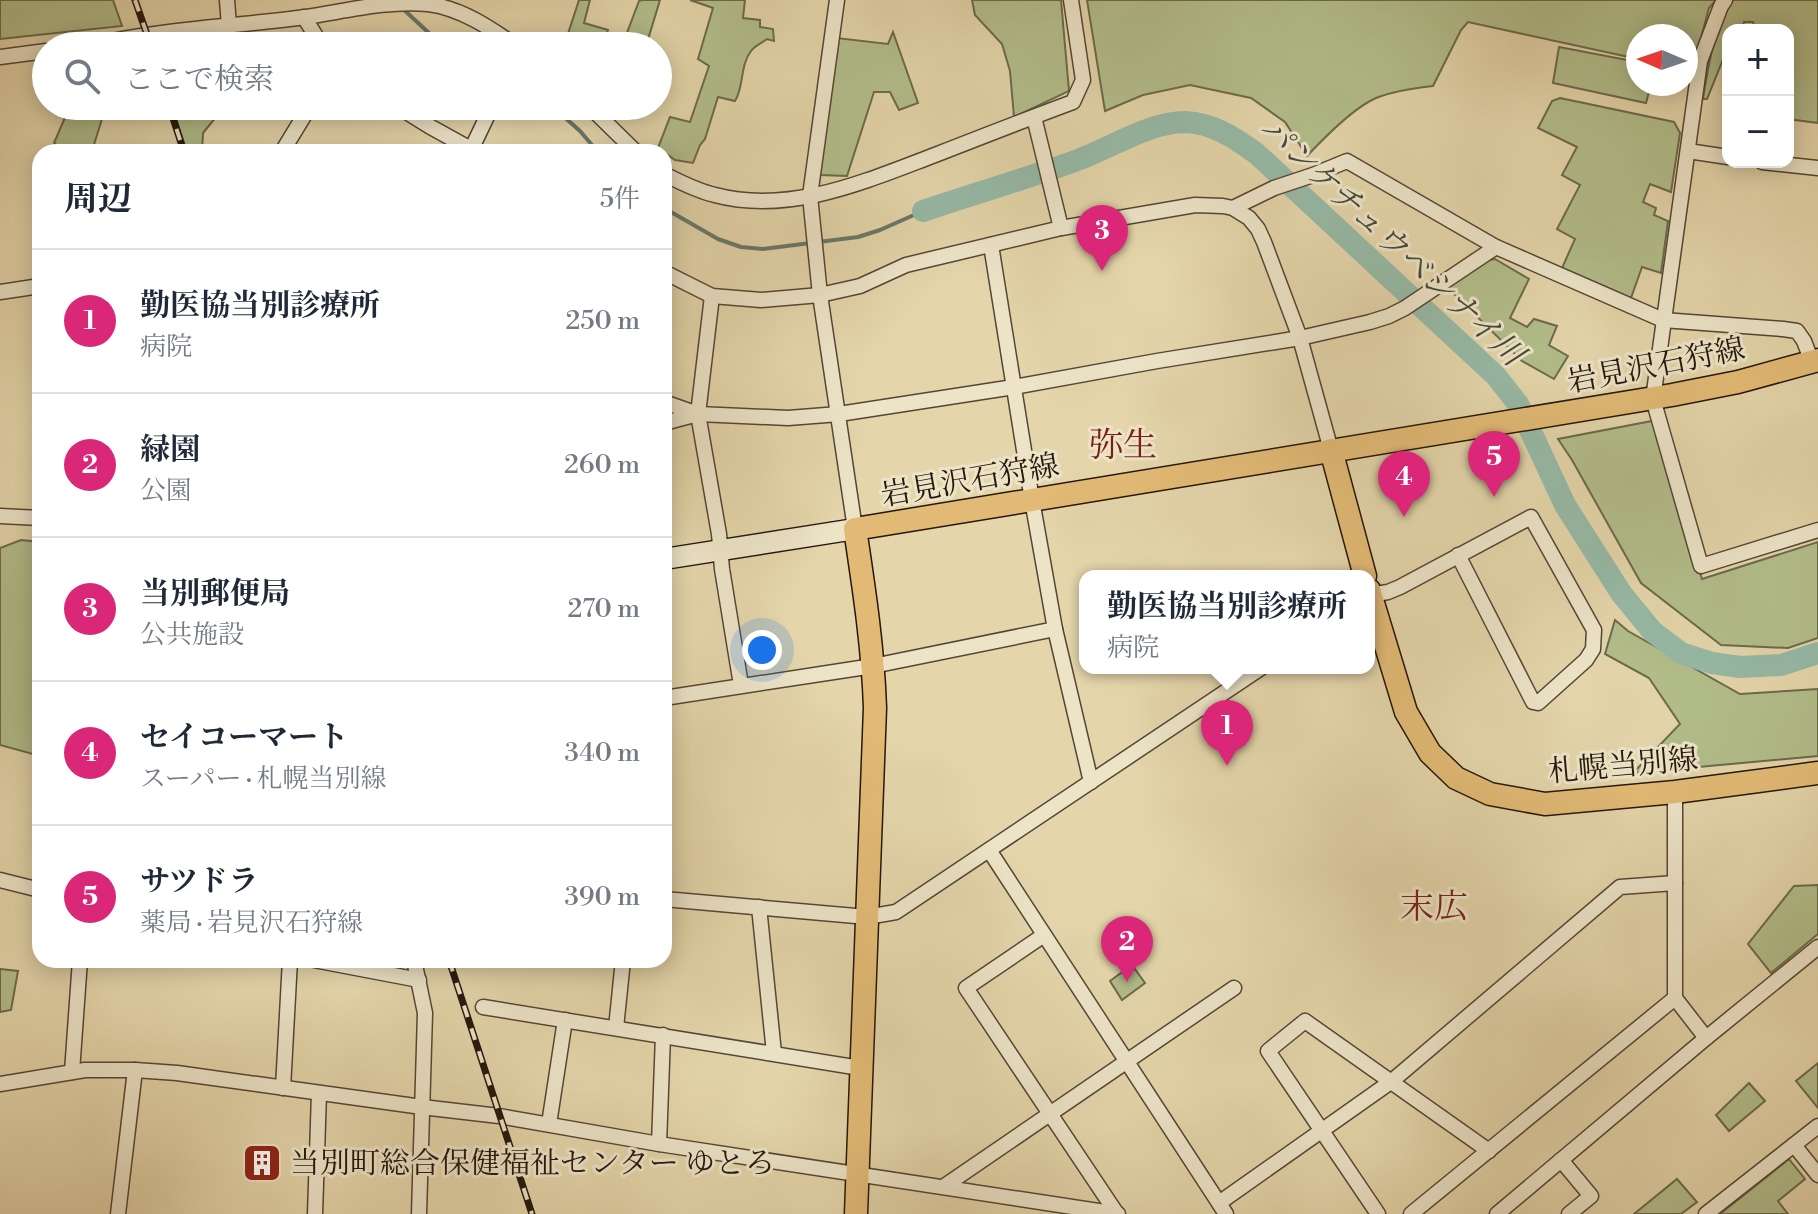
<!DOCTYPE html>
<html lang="ja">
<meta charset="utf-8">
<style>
body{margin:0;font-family:"Libre Bodoni","Noto Serif JP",serif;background:#f2f2f3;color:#1f2937}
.controls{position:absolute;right:24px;top:24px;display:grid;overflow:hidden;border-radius:16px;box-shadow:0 4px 20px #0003}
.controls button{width:72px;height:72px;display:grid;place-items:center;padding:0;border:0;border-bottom:2px solid #e0e1e3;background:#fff;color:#1f2937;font:40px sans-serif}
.compass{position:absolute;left:1626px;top:24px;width:72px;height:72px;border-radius:50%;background:#fff;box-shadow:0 4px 20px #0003;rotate:272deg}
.you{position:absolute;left:762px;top:650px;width:28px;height:28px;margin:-20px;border:6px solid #fff;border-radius:50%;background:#1a73e8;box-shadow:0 0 0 12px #1a73e833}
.badge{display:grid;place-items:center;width:52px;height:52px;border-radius:50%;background:#db2777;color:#fff;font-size:26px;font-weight:700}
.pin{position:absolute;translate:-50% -66px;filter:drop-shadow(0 2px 4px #0008)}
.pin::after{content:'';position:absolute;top:42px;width:28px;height:24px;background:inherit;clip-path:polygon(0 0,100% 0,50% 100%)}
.popup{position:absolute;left:1079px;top:570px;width:296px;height:104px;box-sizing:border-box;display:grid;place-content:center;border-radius:16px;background:#fff;filter:drop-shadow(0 2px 6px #0005);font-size:26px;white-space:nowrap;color:#747a83}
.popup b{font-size:30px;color:#1f2937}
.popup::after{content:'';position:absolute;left:50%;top:100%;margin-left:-16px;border:16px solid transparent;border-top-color:#fff}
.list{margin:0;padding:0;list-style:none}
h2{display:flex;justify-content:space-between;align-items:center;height:104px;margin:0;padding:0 32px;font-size:34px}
h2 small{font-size:26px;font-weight:400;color:#747a83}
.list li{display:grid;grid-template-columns:52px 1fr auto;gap:24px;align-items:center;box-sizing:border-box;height:144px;padding:0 32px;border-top:2px solid #e0e1e3}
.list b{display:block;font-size:30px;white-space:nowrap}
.list p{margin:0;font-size:26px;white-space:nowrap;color:#747a83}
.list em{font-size:26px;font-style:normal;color:#747a83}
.icon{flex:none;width:44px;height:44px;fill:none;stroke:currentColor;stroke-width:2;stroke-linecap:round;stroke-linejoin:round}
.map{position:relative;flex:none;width:1818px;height:1214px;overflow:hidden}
.search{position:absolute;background:#fff;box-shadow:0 4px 20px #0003;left:32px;top:32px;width:640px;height:88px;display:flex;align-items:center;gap:20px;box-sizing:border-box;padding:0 28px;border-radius:44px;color:#747a83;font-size:30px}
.panel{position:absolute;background:#fff;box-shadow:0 4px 20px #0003;left:32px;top:144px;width:640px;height:824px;border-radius:24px}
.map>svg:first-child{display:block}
.green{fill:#b2bd8a;stroke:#6c6a4c;stroke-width:2}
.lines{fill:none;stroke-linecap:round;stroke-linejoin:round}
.stream{stroke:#697869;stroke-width:4}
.river{stroke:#96b9a6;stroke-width:22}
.street-casing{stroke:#554634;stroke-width:17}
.secondary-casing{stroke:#25170d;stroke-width:23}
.primary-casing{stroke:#25170d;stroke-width:25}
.street{stroke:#ede4c8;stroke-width:14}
.secondary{stroke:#ede4c8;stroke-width:20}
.primary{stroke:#e2ba75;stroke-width:22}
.rail-casing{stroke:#25170d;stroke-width:7}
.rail{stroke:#ede4c8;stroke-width:4;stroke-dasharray:12;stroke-linecap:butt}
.labels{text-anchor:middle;stroke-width:6;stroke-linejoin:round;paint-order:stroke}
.street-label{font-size:30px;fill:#25170d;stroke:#ede4c8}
.poi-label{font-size:30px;fill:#25170d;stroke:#ede4c8;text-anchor:start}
.water-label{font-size:32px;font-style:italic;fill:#47483b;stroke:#ede4c8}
.quarter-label{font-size:34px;fill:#7a1f14;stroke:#ede4c8}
</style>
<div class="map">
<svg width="1818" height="1214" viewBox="0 0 1818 1214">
<rect width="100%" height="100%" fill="#e4d5aa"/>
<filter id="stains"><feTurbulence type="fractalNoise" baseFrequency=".0025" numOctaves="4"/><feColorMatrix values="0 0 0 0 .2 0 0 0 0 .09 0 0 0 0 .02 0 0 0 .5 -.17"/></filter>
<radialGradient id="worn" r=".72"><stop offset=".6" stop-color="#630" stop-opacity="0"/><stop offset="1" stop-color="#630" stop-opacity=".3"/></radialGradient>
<g class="green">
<polygon points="0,0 113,0 122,26 0,39"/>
<polygon points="579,0 590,0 584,23 608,30 602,46 564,46"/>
<polygon points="642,0 660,0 646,46 622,46 639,1"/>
<path d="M690 0H745L743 18 760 20V27L773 29 774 41 767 39C762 43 754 46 751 51 740 65 744 87 735 101L718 97 705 139 700 145 693 163 675 160 658 148 670 117 690 122 709 66 698 59 713 8Z"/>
<polygon points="972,0 1061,0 1069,91 1014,117 1010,71 1002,44 975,15"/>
<path d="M1087 0H1716L1709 8 1692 71 1686 70V36H1638V59L1468 22 1461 30 1433 86C1414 88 1394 91 1376 98 1355 107 1323 139 1307 156L1285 122 1251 98 1190 85 1143 95 1105 111Z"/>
<path d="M1733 0H1818V123L1788 119V30H1755L1753 22H1744L1742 30H1728V47L1707 99H1703C1708 67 1714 27 1733 0Z"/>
<polygon points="893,32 918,103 899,110 890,92 874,92 847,176 820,175 837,38 888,44"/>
<polygon points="1559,47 1638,62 1638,84 1651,84 1646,103 1553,83"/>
<polygon points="1560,98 1674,122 1680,133 1671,192 1650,184 1643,202 1656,208 1654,215 1668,221 1661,273 1642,267 1631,298 1562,268 1575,239 1557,229 1580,185 1562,175 1577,147 1538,128 1552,101"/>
<polygon points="70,106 106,106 92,151 63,150 54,143"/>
<polygon points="172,106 234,106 228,116 220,112 203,133 202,152 187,152"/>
<polygon points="1495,259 1529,279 1510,318 1527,327 1534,319 1557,326 1549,345 1568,356 1554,379 1522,361 1447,287 1485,261"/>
<polygon points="1652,421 1702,579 1818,542 1818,638 1788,648 1721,645 1641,583 1572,460 1558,439"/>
<polygon points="21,540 40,542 40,756 0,745 0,548"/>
<polygon points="1615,620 1628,631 1740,694 1818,689 1818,756 1633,773 1680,724 1649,678 1605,654"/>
<polygon points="1818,885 1818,934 1771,973 1748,944 1794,886"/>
<polygon points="1132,965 1145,983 1122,1000 1110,981"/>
<polygon points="0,969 18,971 11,1010 0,1012"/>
<polygon points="1818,1063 1818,1108 1796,1081"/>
<polygon points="1749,1083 1765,1101 1729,1131 1716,1115"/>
<polygon points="1789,1159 1805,1179 1778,1201 1788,1214 1720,1214"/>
<polygon points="1677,1179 1697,1202 1681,1214 1634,1214"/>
</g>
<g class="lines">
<g class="stream">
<polyline points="402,8 430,34 447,46"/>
<polyline points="552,106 580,131 598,152"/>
<polyline points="664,208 718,239 741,247 763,249 858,237 880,230 923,211"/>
</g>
<path class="river" d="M923 211C973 194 1025 179 1075 161 1109 149 1149 122 1185 122 1213 123 1235 138 1257 154L1496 376 1518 404 1565 505 1621 593 1652 631 1681 653 1712 663 1740 667 1781 665 1818 653"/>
<defs>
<g id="street">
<polyline points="227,0 229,26"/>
<polyline points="837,0 810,196 820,295 855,529"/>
<polyline points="1725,0 1721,6 1700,61 1653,399 1701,566 1818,530"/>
<polyline points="304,17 322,46"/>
<path d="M81 46C103 43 125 38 147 35 200 27 253 24 306 17 346 11 388 0 428 4 461 8 490 28 516 46"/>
<polyline points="0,57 46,51"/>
<polyline points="397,106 429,126 476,152"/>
<polyline points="589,106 636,152"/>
<polyline points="1034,117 1061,228"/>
<polyline points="1688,151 1728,157"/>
<polyline points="282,152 310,106"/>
<polyline points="470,152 492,106"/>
<polyline points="1762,162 1818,168"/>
<path d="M664 174C680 182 697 191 715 195 790 215 866 181 935 155 981 137 1027 119 1073 102L1083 80 1071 0"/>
<polyline points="1233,208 1274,188 1313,175 1347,161 1496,247 1663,320 1783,329 1797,331 1804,341 1812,362"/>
<polyline points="991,245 1032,500 1055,629 1091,782"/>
<polyline points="664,272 712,296 761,300 820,295 860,286 906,265 1061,228 1195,205 1223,206 1233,208 1249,218 1258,229 1264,242 1300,338 1331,450"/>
<polyline points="0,292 40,286"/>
<polyline points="712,296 698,414 719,534 722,569 741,685"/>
<polyline points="664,402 698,414 788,418 839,414 1014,387 1157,361 1300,338 1370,322 1389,316 1405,308 1496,247"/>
<polyline points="664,423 698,414"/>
<polyline points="0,516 40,518"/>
<polyline points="1369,595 1388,592 1400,587 1531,517 1594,630 1593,649 1586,660 1538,703 1533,702 1458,555"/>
<polyline points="664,698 873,666 1055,629"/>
<polyline points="1675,792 1675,998 1706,1038"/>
<polyline points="989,850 1226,1214"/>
<polyline points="0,880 40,890"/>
<polyline points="664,899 867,917 896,912 1261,668"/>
<polyline points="759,907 774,1053"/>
<polyline points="1044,935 966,988 1117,1214"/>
<polyline points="314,960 419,980"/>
<polyline points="414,960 425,1013 419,1214"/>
<polyline points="483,1007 860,1068"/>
<polyline points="616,1028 623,960"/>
<polyline points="72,1072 80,960"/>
<polyline points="0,1084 85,1070 135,1070 177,1073 422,1107 499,1116 659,1144 1118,1214"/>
<polyline points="283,1088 290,960"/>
<polyline points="549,1124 565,1020"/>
<polyline points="659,1144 663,1035"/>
<polyline points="1794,1145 1818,1175"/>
<polyline points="1561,1160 1591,1196 1569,1214"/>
<polyline points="943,1187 1234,988"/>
<polyline points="1219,1203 1392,1081 1620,887 1675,883"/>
<polyline points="118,1214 135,1070"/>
<polyline points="315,1214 319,1093"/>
<polyline points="1378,1214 1268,1051 1305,1021 1489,1151"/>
<polyline points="1411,1214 1675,998"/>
<polyline points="1497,1214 1706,1038 1818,947"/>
<polyline points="1706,1214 1818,1126"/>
</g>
<polyline id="secondary" points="664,559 855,529"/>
<g id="primary">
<polyline points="1331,450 1365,576"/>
<polyline points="1369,590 1406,712 1430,753 1456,778 1490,794 1545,804 1675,792 1818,773"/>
<path d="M856 1214 875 708C873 647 864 589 855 529L1672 395 1738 382 1818 360"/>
</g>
</defs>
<use href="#street" class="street-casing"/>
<use href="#secondary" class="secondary-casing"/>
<use href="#primary" class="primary-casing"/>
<use href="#street" class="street"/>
<use href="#secondary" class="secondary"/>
<use href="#primary" class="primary"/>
<defs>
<g id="rail">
<polyline points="135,0 151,46"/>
<polyline points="169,106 184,152"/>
<polyline points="449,960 532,1214"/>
</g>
</defs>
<use href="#rail" class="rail-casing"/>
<use href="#rail" class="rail"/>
</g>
<defs>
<symbol id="building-square" viewBox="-11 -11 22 22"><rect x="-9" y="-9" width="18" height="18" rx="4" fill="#8f2418" stroke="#ede4c8"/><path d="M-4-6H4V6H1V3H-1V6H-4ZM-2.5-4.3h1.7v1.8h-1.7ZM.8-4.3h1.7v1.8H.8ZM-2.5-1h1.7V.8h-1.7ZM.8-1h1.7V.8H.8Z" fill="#fff"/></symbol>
</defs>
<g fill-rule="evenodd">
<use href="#building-square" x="240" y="1141" width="44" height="44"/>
</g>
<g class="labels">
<g class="street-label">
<text transform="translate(1656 365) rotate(-11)" y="10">岩見沢石狩線</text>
<text transform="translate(970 480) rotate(-10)" y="10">岩見沢石狩線</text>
<text transform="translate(1623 765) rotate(-5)" y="10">札幌当別線</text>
</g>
<g class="poi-label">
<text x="290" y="1173">当別町総合保健福祉センター ゆとろ</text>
</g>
<g class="water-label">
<text transform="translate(1392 241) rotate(43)" y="11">パンケチュウベシナイ川</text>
</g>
<g class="quarter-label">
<text x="1123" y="456">弥生</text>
<text x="1434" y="918">末広</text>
</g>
</g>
<rect width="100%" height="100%" filter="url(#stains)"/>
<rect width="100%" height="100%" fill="url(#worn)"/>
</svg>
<div class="controls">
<button>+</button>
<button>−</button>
</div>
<svg class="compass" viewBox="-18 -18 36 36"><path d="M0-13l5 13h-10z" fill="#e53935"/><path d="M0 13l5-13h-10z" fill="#747a83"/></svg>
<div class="you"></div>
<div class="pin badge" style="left:1227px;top:766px">1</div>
<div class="popup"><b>勤医協当別診療所</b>病院</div>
<div class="pin badge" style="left:1127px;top:982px">2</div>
<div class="pin badge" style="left:1102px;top:271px">3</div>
<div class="pin badge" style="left:1404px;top:517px">4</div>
<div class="pin badge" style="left:1494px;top:497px">5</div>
<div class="search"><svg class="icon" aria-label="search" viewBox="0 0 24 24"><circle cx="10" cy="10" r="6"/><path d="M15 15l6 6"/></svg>ここで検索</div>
<section class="panel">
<h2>周辺<small>5件</small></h2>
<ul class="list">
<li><span class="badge">1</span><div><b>勤医協当別診療所</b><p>病院</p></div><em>250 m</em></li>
<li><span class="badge">2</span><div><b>緑園</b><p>公園</p></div><em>260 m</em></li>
<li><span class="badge">3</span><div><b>当別郵便局</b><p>公共施設</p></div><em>270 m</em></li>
<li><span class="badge">4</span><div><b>セイコーマート</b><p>スーパー · 札幌当別線</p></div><em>340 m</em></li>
<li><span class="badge">5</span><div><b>サツドラ</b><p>薬局 · 岩見沢石狩線</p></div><em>390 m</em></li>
</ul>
</section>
</div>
